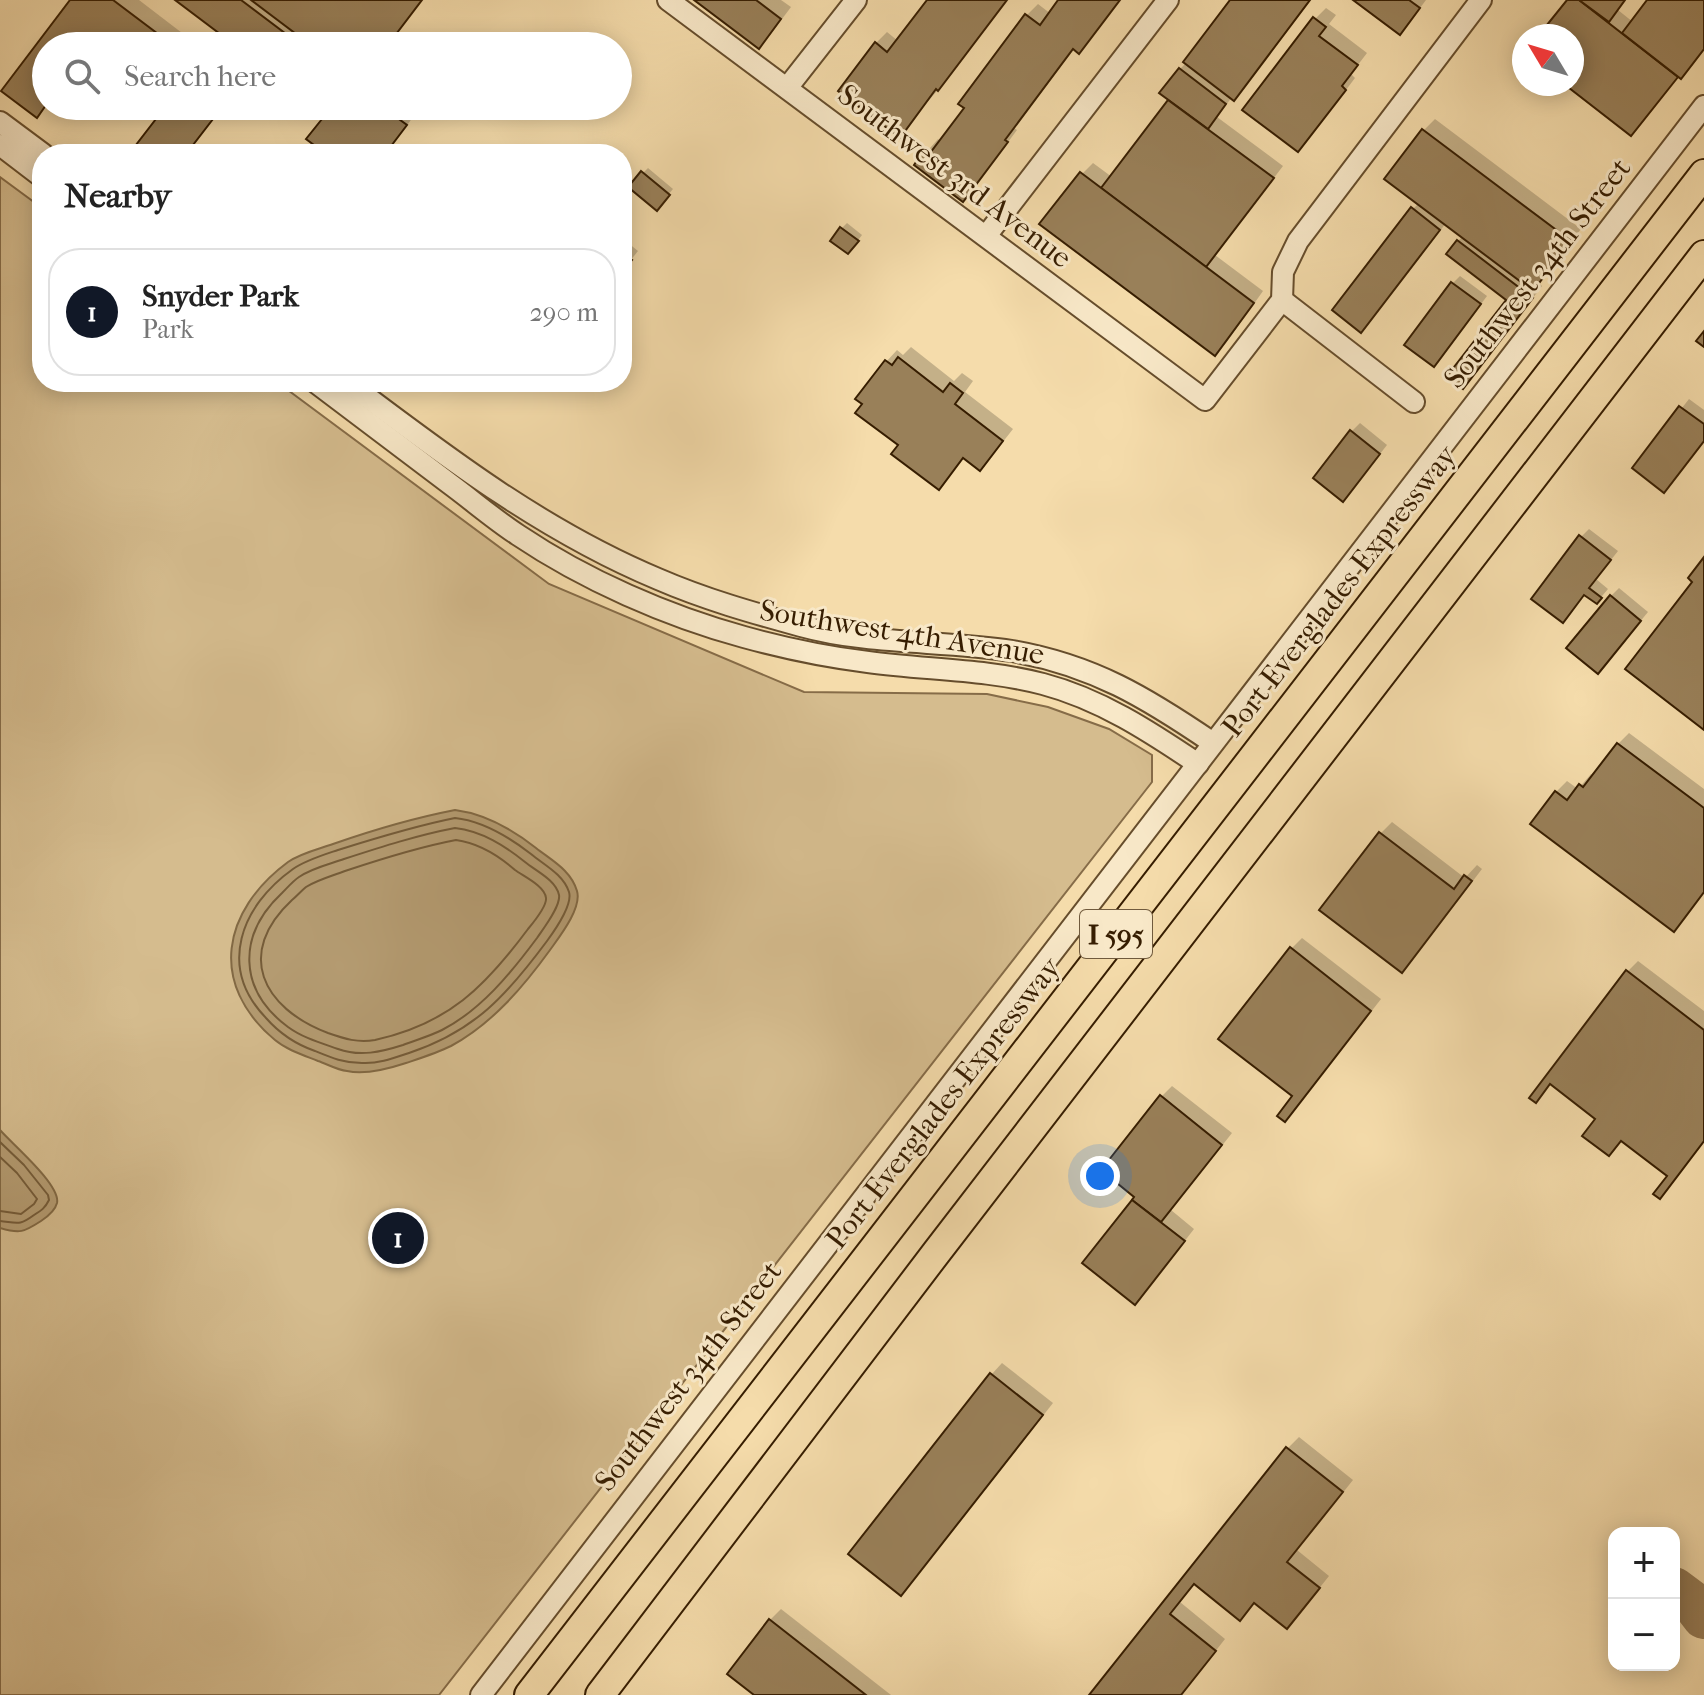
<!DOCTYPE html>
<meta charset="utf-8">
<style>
body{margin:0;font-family:"IM FELL French Canon",serif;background:#f6f6f6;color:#222}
.controls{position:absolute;right:24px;bottom:24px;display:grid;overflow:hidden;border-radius:16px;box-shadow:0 4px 20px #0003}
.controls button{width:72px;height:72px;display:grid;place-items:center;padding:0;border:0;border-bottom:2px solid #e0e0e0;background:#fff;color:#222;font:40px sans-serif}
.compass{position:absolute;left:1512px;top:24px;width:72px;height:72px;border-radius:50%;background:#fff;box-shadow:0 4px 20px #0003;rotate:308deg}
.you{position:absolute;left:1100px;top:1176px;width:28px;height:28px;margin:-20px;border:6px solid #fff;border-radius:50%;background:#1a73e8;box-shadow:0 0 0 12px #1a73e833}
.badge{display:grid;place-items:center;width:52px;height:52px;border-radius:50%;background:#111827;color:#fff;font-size:26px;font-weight:700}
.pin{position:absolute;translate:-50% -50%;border:4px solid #fff;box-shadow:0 2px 8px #0006}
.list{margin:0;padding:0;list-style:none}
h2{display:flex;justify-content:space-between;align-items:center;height:104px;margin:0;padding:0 32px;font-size:34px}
h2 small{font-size:26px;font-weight:400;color:#767676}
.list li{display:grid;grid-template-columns:52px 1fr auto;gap:24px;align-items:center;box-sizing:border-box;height:128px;margin:0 16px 16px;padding:0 16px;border:2px solid #e0e0e0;border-radius:32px}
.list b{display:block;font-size:30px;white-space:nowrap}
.list p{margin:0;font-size:26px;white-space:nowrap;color:#767676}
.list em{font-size:26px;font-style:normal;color:#767676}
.icon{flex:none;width:44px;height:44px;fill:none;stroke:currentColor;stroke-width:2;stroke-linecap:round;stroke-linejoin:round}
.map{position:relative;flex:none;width:1704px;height:1695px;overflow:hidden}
.search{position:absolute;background:#fff;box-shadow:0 4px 20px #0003;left:32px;top:32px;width:600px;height:88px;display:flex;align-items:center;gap:20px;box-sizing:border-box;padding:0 28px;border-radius:44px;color:#767676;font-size:30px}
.panel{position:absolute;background:#fff;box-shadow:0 4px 20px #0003;left:32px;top:144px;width:600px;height:248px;border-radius:32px}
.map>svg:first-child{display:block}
.green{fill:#d5bc8e;stroke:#866c48;stroke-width:2}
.water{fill:#b49b71;stroke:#826944;stroke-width:2}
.shadow{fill:#0003}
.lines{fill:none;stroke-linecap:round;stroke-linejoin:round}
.shore{stroke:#755c39;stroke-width:2}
.taxiway{stroke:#967c56;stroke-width:44}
.building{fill:#998059;stroke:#361d01;stroke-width:2}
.minor-casing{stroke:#664d2c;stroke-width:24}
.highway-casing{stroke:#361d01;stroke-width:32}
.minor{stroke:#f8e8c8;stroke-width:20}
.highway{stroke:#f5dcab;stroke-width:28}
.labels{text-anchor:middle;stroke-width:6;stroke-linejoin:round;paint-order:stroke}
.shield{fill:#f8e8c8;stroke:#705a3d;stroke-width:2}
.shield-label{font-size:28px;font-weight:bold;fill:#361d01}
.street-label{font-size:30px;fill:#361d01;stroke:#f8e8c8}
</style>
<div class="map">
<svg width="1704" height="1695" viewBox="0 0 1704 1695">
<rect width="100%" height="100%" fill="#f5dcab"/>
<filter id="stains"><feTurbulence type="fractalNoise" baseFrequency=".0025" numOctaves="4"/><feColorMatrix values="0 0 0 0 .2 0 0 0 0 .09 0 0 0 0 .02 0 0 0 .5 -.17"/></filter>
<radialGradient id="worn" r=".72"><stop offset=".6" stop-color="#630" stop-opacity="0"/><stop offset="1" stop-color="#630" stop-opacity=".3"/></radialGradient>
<polygon class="green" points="0,177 42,208 42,382 277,382 549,584 804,692 987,694 1048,707 1109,729 1152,755 1152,782 439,1695 0,1695"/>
<g class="water">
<path d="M455 810C486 814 512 829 536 848 551 860 571 870 577 891 582 908 560 936 550 950 524 986 492 1024 451 1046 437 1053 421 1058 406 1063 388 1069 365 1075 347 1071 337 1070 327 1064 318 1061 303 1055 287 1050 275 1040 208 984 222 911 288 862 301 853 319 849 333 844 373 830 414 818 455 810Z"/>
<path d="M0 1130C12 1144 61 1185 57 1203 55 1211 47 1217 41 1221 24 1232 20 1234 0 1228Z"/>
</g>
<g class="shadow">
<polygon points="73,0 139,0 199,46 100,46 95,42 92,46 46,46 46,105 36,115 4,90"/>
<polygon points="178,0 422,0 387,46 239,46"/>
<polygon points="698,0 781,0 791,7 770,35 758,46"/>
<polygon points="929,0 1007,0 949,77 899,135 876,43 887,32 898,41"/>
<polygon points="1061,0 1120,0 1090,40 1079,51 1075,48 1014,128 1017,130 974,188 962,199 916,164 938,139 941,142 966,108 960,103 1027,15 1038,4 1051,14"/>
<polygon points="1233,0 1311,0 1245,87 1234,98 1232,97 1217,117 1283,166 1215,255 1263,291 1226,343 1214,354 1082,174 1093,163 1112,177 1171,99 1180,69 1187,62"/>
<polygon points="1357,0 1426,0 1408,24"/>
<polygon points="1569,0 1626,0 1618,10 1633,22 1649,0 1704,0 1704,50 1692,66 1681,77 1679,76 1642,123 1631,134 1568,84 1572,84 1572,36 1541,36"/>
<polygon points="1326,8 1336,15 1329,24 1367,53 1351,74 1355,78 1309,139 1298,150 1315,19"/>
<polygon points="319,106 407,106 416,113 394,143 383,154 374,147 369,154 329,154 328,113"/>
<polygon points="1435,119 1581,229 1539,283 1542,286 1474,375 1463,386 1508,299 1458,241 1463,236 1446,223 1372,319 1361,330 1413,209 1419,203 1387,179 1424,130"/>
<polygon points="648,168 673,189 661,203 643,173"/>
<polygon points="847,223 862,235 853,247 842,228"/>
<polygon points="622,238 638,251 622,271"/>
<polygon points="1460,276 1487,296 1442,356 1434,364 1452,284"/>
<polygon points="911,347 954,381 962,373 973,381 965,392 1013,429 991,457 980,468 964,457 950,476 900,445 886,362 897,350 903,355"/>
<polygon points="1689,399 1704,410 1704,440 1635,468"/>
<polygon points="1360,423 1387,445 1351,491 1352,431"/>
<polygon points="1589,529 1618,551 1596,579 1608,589 1597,602 1585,593 1571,613 1581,537"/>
<polygon points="1619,588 1648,612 1606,663 1611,596"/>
<polygon points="1629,733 1704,789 1704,893 1685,919 1674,930 1532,823 1556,792 1567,781 1578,789 1591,774 1594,776 1618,744"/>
<polygon points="1392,822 1465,878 1477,865 1482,869 1413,959 1402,970 1322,909 1381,833"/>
<polygon points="1302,938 1381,999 1296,1108 1291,949"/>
<polygon points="1638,961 1704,1011 1704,1142 1671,1185 1660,1196 1669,1176 1598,1118 1551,1083 1536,1100 1627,972"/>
<polygon points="1172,1086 1232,1133 1171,1210 1194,1229 1146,1291 1085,1263 1137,1196 1161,1097"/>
<polygon points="1002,1363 1053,1403 912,1582 901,1593 991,1375"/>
<polygon points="1299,1437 1353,1480 1297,1550 1329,1576 1298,1615 1287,1626 1256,1601 1240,1618 1195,1583 1180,1602 1225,1639 1181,1695 1092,1695 1288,1448"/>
<polygon points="781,1609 891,1695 757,1695 770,1620"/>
</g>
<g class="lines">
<g class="shore">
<path d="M455 818C483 821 509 837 531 854 544 865 563 874 569 892 573 905 555 930 547 941 507 995 475 1031 409 1053 394 1058 378 1064 362 1063 344 1063 332 1058 315 1051 295 1044 280 1034 266 1018 217 967 241 906 293 869 306 860 323 855 338 850 376 838 415 826 455 818Z"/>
<path d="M455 828C482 831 505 846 525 862 536 871 556 880 559 895 561 906 543 929 537 938 511 973 481 1010 442 1030 430 1036 416 1040 403 1045 381 1052 360 1057 338 1049 321 1043 303 1038 288 1027 238 990 237 935 282 893 287 888 293 881 299 877 312 868 330 864 344 859 381 847 418 835 455 828Z"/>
<path d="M456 840C478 843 499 856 515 870 523 876 545 886 546 898 547 906 533 923 528 929 485 987 448 1024 375 1040 358 1043 345 1039 328 1033 262 1008 235 953 292 900 297 896 301 891 306 887 317 880 332 876 345 871 381 859 419 847 456 840Z"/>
<path d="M0 1142 24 1165 48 1195 49 1200C45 1208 42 1210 34 1215 19 1226 18 1223 0 1221"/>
<polyline points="0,1157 17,1173 37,1199 34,1204 21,1214 0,1211"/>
</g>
<polyline class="taxiway" points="1674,1589 1694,1604 1704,1617"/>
</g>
<g class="building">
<polygon points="70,0 113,0 174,46 96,46 93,44 91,46 46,46 46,105 37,118 1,91"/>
<polygon points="175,0 241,0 302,46 236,46"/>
<polygon points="251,0 422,0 387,46 312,46"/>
<polygon points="694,0 756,0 781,19 759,49"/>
<polygon points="927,0 1007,0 938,91 936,89 900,138 838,91 875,42 887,52"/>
<polygon points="1058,0 1120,0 1079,54 1073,49 1005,140 1008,142 963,202 914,165 925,149 930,153 964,108 958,104 1025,14 1040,25"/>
<polygon points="1230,0 1310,0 1234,101 1183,62"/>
<polygon points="1353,0 1409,0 1420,8 1400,35"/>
<polygon points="1567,0 1579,0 1678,77 1631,136 1564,84 1572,84 1572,36 1538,36"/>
<polygon points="1579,0 1625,0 1609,22"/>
<polygon points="1647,0 1704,0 1704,49 1681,79 1622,33"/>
<polygon points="1313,17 1326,27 1319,36 1358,65 1342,86 1346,90 1298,152 1242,110"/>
<polygon points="1179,68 1226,104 1208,129 1159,93"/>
<polygon points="1168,100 1274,178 1206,267 1101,188"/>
<polygon points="166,106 223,106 186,154 129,154"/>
<polygon points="315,106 381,106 407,125 385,154 379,154 372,149 368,154 326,154 306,139 326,114"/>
<polygon points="1422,129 1571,241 1533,291 1384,179"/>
<polygon points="641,171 670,195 657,211 628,187"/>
<polygon points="1080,172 1254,303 1215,356 1039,224"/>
<polygon points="1411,207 1440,230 1361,333 1332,310"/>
<polygon points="840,227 859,241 848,254 830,241"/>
<polygon points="1457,240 1533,298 1463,389 1447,376 1506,300 1446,254"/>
<polygon points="622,253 632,260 622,272"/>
<polygon points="1451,282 1481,304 1434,367 1404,345"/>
<polygon points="1704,331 1704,347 1696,341"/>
<polygon points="898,357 943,392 950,383 963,393 955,404 1003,441 980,471 963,458 939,490 891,454 898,445 855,413 862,404 855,399 885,360 892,365"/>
<polygon points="1679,406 1704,424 1704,441 1664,493 1632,468"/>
<polygon points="1350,430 1380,454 1343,502 1313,478"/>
<polygon points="1579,535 1611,560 1589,588 1602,598 1597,604 1584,595 1563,623 1531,599"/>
<polygon points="1704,557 1704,730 1625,669 1692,582 1688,578"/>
<polygon points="1610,595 1641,621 1598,674 1566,648"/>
<polygon points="1617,743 1704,808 1704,892 1674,932 1530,824 1555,791 1567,800 1579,784 1583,787"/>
<polygon points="1379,832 1454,889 1464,875 1472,881 1402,973 1319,910"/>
<polygon points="1290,947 1371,1011 1285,1122 1277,1116 1292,1096 1218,1039"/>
<polygon points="1626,970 1704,1030 1704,1141 1660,1199 1653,1194 1667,1176 1621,1141 1609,1156 1582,1136 1595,1119 1550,1084 1536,1103 1529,1098"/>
<polygon points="1160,1095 1222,1145 1161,1222 1132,1200 1134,1197 1101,1170"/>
<polygon points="1132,1200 1185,1241 1135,1305 1082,1263"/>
<polygon points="990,1373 1043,1415 901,1596 848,1554"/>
<polygon points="1286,1447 1343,1492 1287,1562 1320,1588 1287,1629 1254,1603 1240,1621 1194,1584 1170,1614 1216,1651 1181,1695 1089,1695"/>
<polygon points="769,1619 866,1695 754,1695 727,1674"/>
</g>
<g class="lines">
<defs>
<g id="minor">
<polyline points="668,0 1205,400 1282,300 1283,272 1298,241 1481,0"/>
<polyline points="787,88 856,0"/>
<polyline points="0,122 43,154"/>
<polyline points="0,145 42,177"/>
<polyline points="986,236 1168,0"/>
<polyline points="1282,300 1414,402"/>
<path d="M315 382C360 416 405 450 450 484 473 501 495 520 518 535 585 580 667 616 744 637 784 648 827 657 868 662 926 670 986 669 1043 684 1100 699 1149 731 1198 764"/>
<path d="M347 382C445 456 543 531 658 579 704 599 753 613 801 626 870 645 943 640 1012 651 1093 665 1147 698 1213 743"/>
<polyline points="481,1695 1704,106"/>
</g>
<g id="highway">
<polyline points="529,1695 1704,174"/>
<polyline points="600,1695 936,1253 1704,255"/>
</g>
</defs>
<use href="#minor" class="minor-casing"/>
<use href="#highway" class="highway-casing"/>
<use href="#minor" class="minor"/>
<use href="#highway" class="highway"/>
</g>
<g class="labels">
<rect class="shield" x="1080" y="910" width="72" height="48" rx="6"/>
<g class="shield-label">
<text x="1116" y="944">I 595</text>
</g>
<g class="street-label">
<text transform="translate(955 176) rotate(37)" y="10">Southwest 3rd Avenue</text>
<text transform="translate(1537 273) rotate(-52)" y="10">Southwest 34th Street</text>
<text transform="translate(1339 591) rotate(-52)" y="10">Port Everglades Expressway</text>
<text transform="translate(902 632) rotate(9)" y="10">Southwest 4th Avenue</text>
<text transform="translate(943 1103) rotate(-52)" y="10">Port Everglades Expressway</text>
<text transform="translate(688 1376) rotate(-52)" y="10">Southwest 34th Street</text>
</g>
</g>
<rect width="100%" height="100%" filter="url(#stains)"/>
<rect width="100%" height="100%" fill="url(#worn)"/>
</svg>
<div class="controls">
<button>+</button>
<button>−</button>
</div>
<svg class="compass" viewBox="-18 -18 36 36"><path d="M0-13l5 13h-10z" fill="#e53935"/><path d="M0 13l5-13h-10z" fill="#767676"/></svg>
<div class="you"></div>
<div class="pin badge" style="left:398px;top:1238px">1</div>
<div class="search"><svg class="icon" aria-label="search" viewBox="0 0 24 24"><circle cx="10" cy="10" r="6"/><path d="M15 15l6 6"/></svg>Search here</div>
<section class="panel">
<h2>Nearby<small></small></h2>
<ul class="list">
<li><span class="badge">1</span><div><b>Snyder Park</b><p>Park</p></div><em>290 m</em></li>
</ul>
</section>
</div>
